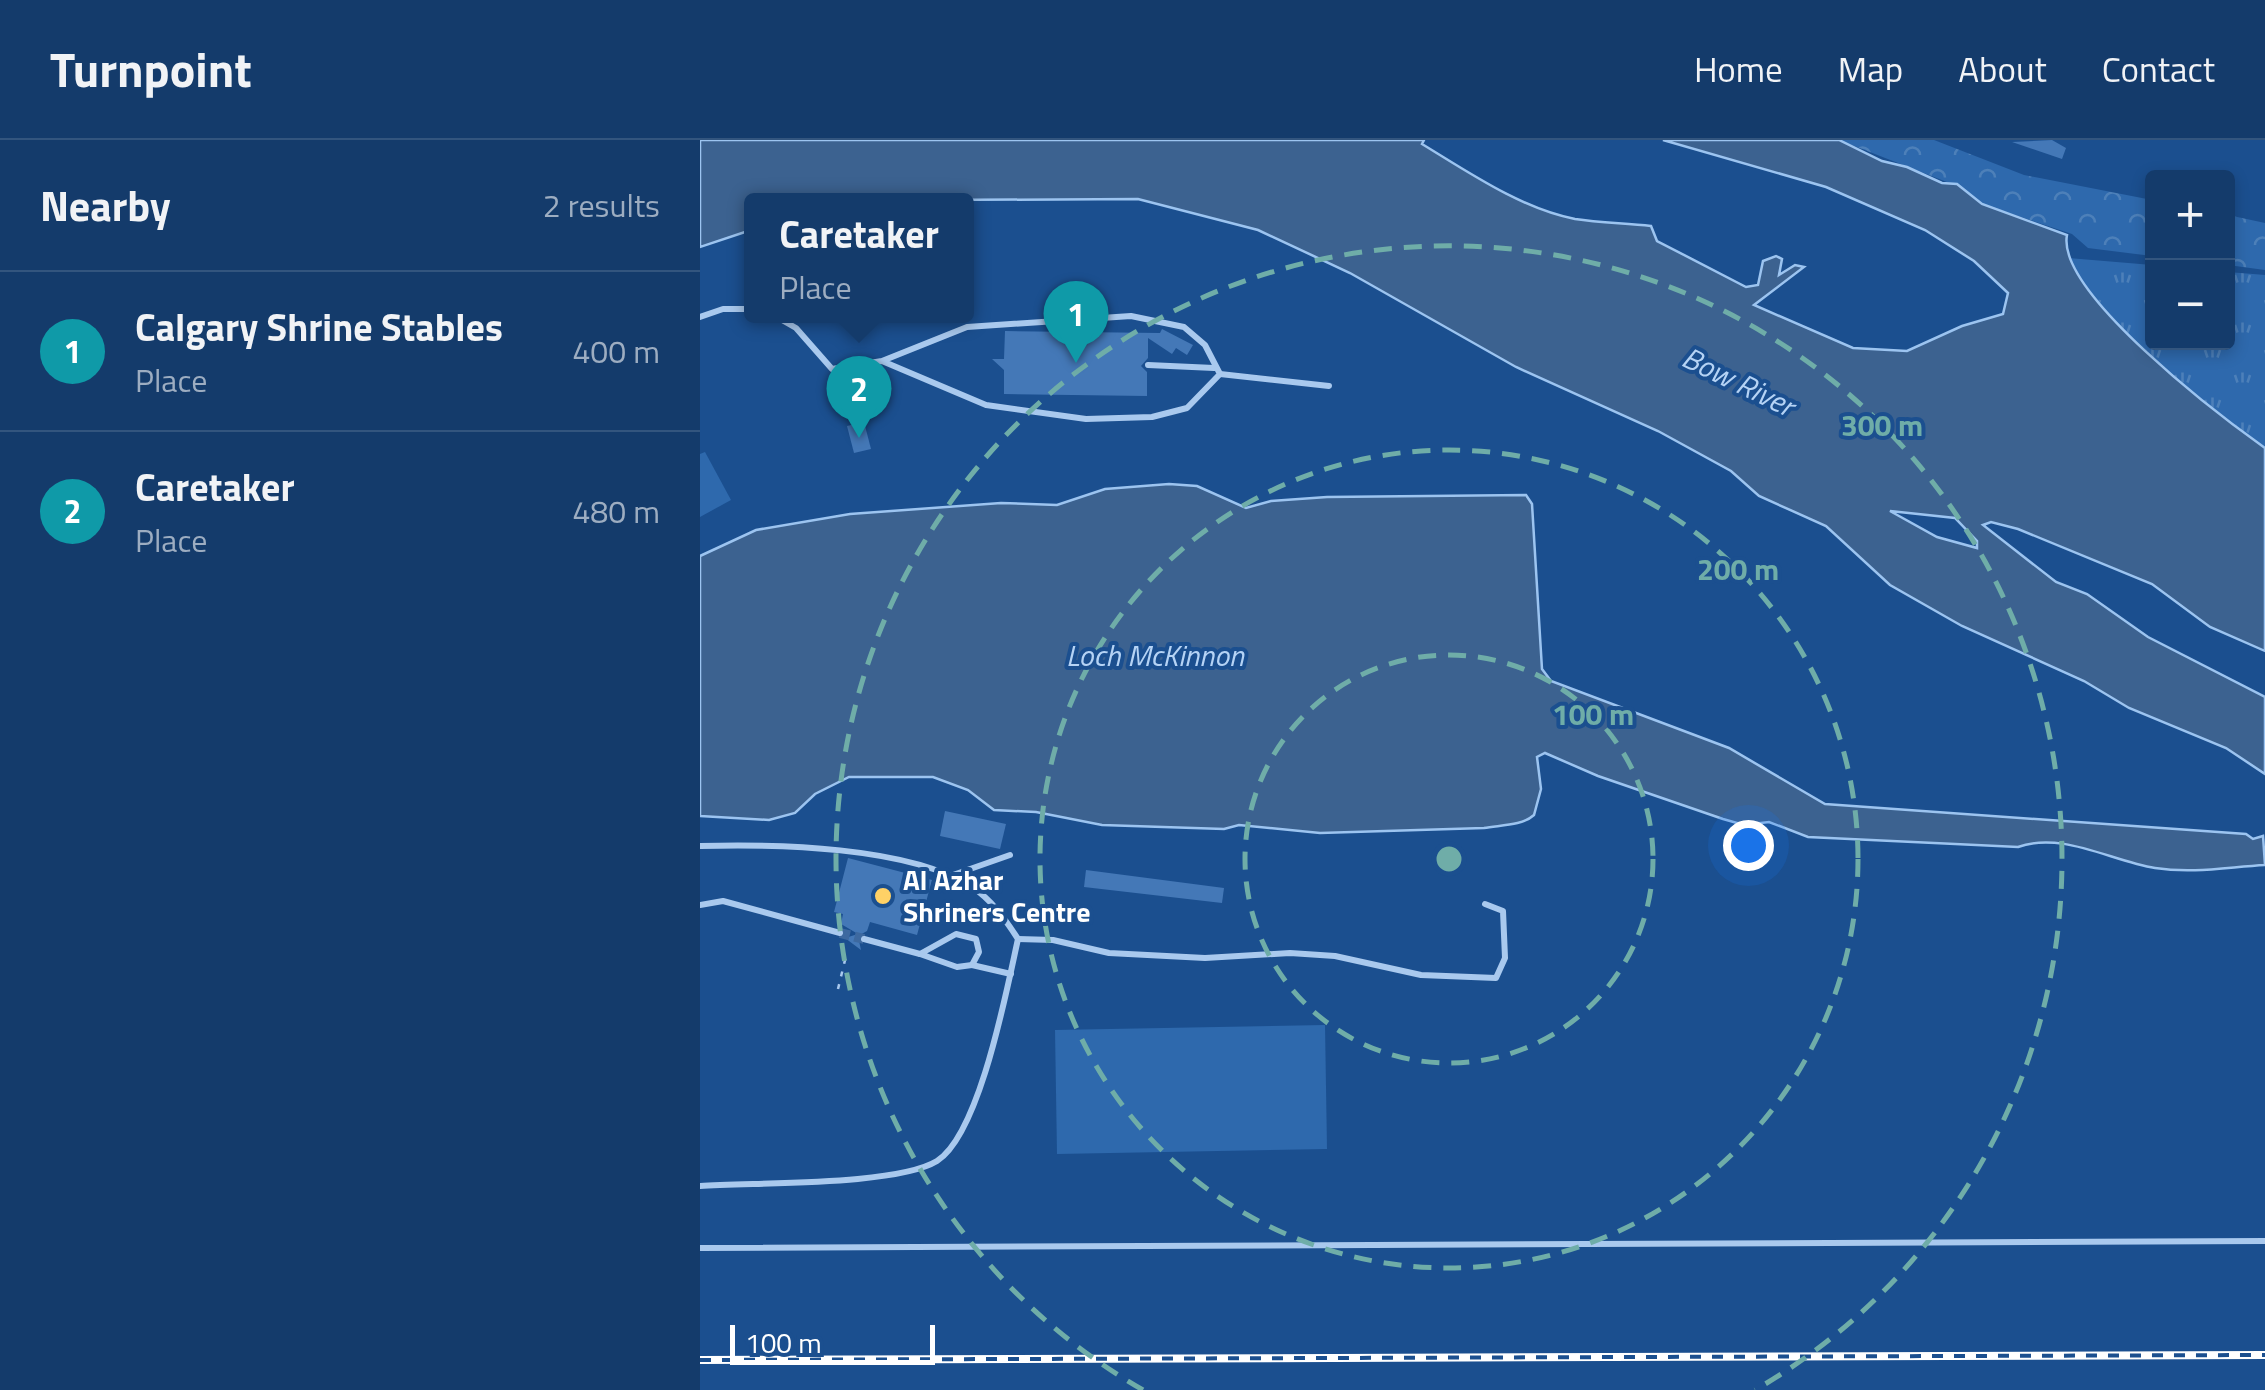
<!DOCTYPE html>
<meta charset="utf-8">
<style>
body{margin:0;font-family:"Titillium Web",sans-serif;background:#214673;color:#f1f3f6}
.controls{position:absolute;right:30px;top:30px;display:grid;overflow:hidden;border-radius:10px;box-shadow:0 5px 15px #0003}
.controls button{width:90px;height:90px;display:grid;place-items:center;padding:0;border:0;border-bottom:2px solid #33557e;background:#143b6b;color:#f1f3f6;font:50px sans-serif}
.scale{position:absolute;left:30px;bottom:25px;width:205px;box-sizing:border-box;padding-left:10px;border:5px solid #fff;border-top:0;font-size:28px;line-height:35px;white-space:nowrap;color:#fff;-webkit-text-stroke:8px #1b4f8f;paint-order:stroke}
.you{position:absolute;left:1048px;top:705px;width:35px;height:35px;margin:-25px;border:8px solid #fff;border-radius:50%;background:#1a73e8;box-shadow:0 0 0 15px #1a73e833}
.badge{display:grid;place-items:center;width:65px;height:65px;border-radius:50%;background:#ffd166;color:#fff;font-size:32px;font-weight:700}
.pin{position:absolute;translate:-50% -82px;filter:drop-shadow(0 2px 5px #0008)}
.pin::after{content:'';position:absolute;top:52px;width:35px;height:30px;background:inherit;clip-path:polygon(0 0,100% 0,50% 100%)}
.popup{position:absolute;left:44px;top:53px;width:230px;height:130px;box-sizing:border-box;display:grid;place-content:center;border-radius:10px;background:#143b6b;filter:drop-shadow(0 2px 8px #0005);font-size:32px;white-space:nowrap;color:#9dadc1}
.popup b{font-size:38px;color:#f1f3f6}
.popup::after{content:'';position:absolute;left:50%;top:100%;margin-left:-20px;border:20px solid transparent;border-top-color:#143b6b}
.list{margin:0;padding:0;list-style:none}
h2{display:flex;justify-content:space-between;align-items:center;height:130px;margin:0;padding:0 40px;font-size:42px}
h2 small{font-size:32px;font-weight:400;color:#9dadc1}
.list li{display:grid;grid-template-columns:65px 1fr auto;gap:30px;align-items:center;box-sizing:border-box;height:160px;padding:0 40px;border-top:2px solid #33557e}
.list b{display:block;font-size:38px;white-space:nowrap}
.list p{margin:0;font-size:32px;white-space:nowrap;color:#9dadc1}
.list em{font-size:32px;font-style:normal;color:#9dadc1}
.map{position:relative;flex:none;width:1565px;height:1250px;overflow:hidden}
header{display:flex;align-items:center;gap:60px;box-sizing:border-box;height:140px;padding:0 50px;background:#143b6b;border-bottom:2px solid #33557e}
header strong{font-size:48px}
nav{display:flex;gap:55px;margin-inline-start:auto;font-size:35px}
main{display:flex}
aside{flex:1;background:#143b6b}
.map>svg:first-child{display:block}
.grass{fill:url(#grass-tufts)}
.forest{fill:url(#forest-crowns)}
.pitch{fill:#2e69ad}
.water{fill:#3c6290;stroke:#9cc4f0;stroke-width:2.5;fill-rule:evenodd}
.building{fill:#4478b7}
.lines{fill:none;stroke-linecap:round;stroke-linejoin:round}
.minor-tunnel{stroke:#3d69a0;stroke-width:10;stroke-dasharray:10 5;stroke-linecap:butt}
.path{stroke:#a9c9ee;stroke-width:2.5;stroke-dasharray:5 8;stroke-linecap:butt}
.service{stroke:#a9c9ee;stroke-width:6}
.rail-casing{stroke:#fff;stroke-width:8}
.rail{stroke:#1b4f8f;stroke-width:4;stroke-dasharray:11;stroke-linecap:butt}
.ring{fill:none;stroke:#6fada8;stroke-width:5;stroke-dasharray:18 12}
.poi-dot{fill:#ffd166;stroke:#1b4f8f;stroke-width:4}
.labels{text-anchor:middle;stroke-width:8;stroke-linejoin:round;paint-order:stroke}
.poi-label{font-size:28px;font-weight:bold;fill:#fff;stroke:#1b4f8f;text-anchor:start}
.water-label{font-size:30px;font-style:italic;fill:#b5d3f5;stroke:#1b4f8f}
.centre{fill:#6fada8;stroke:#1b4f8f;stroke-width:5}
.ring-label{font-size:30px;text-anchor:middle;font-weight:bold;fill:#6fada8;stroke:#1b4f8f;stroke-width:8;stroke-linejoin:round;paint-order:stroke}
</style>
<header>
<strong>Turnpoint</strong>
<nav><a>Home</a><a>Map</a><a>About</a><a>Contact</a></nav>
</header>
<main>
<aside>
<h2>Nearby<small>2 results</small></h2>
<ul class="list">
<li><span class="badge" style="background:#0f9aa8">1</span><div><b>Calgary Shrine Stables</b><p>Place</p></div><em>400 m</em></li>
<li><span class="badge" style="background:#0f9aa8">2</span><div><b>Caretaker</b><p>Place</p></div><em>480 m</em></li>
</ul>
</aside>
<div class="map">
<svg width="1565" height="1250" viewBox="0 0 1565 1250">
<defs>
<pattern id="grass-tufts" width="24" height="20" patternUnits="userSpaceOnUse" patternTransform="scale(2.5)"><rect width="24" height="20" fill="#2e69ad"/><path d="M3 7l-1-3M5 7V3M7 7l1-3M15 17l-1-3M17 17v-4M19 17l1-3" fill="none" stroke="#4d80b9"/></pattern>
<pattern id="forest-crowns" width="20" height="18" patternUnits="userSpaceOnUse" patternTransform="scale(2.5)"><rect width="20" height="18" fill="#2e69ad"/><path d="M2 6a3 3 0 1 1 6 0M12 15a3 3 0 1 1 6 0" fill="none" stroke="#4d80b9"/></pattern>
</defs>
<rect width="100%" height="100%" fill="#1b4f8f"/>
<polygon class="grass" points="1356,117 1452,125 1452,202 1528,202 1528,132 1565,135 1565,321 1420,210"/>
<g class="forest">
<polygon points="1139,0 1234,0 1324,35 1452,60 1452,116 1388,108 1372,94 1282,64 1252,44"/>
<polygon points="1528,75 1565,83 1565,130 1528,125"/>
</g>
<g class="pitch">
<polygon points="5,312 31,360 0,377 0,314"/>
<polygon points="625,885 627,1009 357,1014 355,890"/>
</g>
<g class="water">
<path d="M0 0H724L722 4C768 32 822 69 875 79 901 83 926 83 951 86L957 101 1046 147 1058 145 1063 121 1076 116 1082 119 1079 135 1095 125 1104 127 1054 165 1153 208 1207 211 1262 186 1303 174 1308 153 1274 121 1225 90 1126 47 963 0H1139L1182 21 1207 27 1242 43 1257 44 1282 64 1367 95C1356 152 1520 276 1565 308V511L1510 487 1452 444 1318 389 1291 382 1283 385 1356 442 1387 454 1448 497 1565 557V634L1526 608 1429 568 1384 541 1262 486 1190 445 1126 386 1059 356 1031 331 958 291 816 227 650 133 558 90 438 59 52 61 51 90 0 107ZM1190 371 1255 378 1277 401V408L1237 397Z"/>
<path d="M469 344 497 346 546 368 571 361 627 357 826 355 832 364 842 529 851 541 1029 608 1125 664 1546 694 1553 699 1563 696 1565 725C1528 727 1493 734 1455 728 1411 721 1362 691 1318 707L1108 697 1069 682 1044 685 1023 679 898 636 845 613 837 617 841 649 834 675C822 686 800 685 784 688L620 693 539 685 524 689 402 685 336 672 294 670 268 650 233 637H149L115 654 95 673 69 680 0 676V416L56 390 150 374 301 363 357 365 405 349Z"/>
</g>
<g class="building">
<polygon points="1352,0 1366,8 1362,19 1312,2"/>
<polygon points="462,189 493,205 487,215 476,208 472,214 448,198 448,218 441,226 447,232 447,256 304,254 304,230 292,219 304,219 305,191 460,193"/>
<polygon points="164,282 171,309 154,313 147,286"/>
<polygon points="245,671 306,684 300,709 240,696"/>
<polygon points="148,718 232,740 217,795 170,782 167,791 158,796 161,810 145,798 158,794 141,784 143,774 134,772"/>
<polygon points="386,730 524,748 522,763 384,747"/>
</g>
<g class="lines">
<polyline class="minor-tunnel" points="140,793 164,799"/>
<polyline class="path" points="138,849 146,816"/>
<g class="service">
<polyline points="75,176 96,188 132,229 182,221 267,187 431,176 484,187 505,205 520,234 487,268 452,277 386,279 286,265 182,221"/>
<polyline points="0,177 23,169 52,169"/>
<polyline points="448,225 514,228"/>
<polyline points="520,234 629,246"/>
<path d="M0 706C75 704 208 706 272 747 292 760 305 779 318 799 307 848 280 994 237 1021 196 1046 54 1042 0 1046"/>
<polyline points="253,735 310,715"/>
<polyline points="0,765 23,761 140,793"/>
<polygon points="256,794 276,799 279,812 272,825 257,827 220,814"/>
<polyline points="164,799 220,814"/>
<polyline points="318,799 353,800 409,813 505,818 590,813 635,816 721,835 796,838 805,818 803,771 785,764"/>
<polyline points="272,825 311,834"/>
<polyline points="0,1108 1565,1101"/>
</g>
<defs>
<polyline id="rail" points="0,1220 1565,1215"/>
</defs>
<use href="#rail" class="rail-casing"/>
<use href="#rail" class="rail"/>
</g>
<g class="ring">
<circle cx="749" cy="719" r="204"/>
<circle cx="749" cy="719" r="409"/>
<path d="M443 1250A613 613 0 1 1 1055 1250"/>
</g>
<circle class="poi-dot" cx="183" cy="756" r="10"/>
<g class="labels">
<g class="poi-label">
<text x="203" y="750">Al Azhar<tspan x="203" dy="32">Shriners Centre</tspan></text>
</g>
<g class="water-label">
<text transform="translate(1038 242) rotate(26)" y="10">Bow River</text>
<text x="455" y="526">Loch McKinnon</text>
</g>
</g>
<circle cx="749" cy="719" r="15" class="centre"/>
<g class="ring-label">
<text x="1182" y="296">300 m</text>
<text x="1038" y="440">200 m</text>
<text x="893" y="585">100 m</text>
</g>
</svg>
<div class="controls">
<button>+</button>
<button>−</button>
</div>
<div class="scale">100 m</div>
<div class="you"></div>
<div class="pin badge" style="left:376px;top:223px;background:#0f9aa8">1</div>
<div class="pin badge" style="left:159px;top:298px;background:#0f9aa8">2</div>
<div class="popup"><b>Caretaker</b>Place</div>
</div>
</main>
